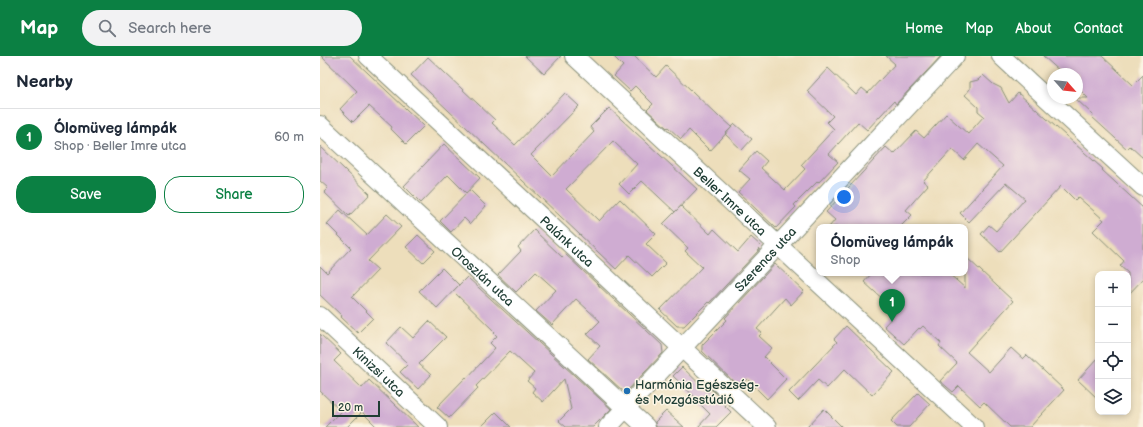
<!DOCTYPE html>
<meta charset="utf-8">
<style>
body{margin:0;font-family:"Balsamiq Sans",sans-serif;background:#f2f2f3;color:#1f2937}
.controls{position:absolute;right:12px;bottom:12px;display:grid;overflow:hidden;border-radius:8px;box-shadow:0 2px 6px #0003}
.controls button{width:36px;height:36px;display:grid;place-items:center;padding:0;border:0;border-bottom:1px solid #e0e1e3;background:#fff;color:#1f2937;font:20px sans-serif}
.compass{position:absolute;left:727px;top:12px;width:36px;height:36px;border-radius:50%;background:#fff;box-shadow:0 2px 6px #0003;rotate:117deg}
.scale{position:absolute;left:12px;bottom:10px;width:48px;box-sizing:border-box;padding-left:4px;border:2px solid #1f3d34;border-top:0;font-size:11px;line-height:14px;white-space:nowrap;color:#1f3d34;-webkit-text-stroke:3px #fcf5e5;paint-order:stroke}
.you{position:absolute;left:524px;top:141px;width:14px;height:14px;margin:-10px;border:3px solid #fff;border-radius:50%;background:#1a73e8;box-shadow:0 0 0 6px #1a73e833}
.badge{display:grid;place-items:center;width:26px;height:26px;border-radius:50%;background:#0b8043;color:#fff;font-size:13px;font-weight:700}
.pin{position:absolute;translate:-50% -33px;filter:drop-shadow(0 1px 2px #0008)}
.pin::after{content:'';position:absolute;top:21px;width:14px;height:12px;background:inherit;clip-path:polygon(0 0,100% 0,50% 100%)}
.popup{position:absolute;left:496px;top:168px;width:152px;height:52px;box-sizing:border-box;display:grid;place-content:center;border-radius:8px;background:#fff;filter:drop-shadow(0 1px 3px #0005);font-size:13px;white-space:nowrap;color:#747a83}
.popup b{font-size:15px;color:#1f2937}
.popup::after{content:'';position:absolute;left:50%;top:100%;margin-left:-8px;border:8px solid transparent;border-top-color:#fff}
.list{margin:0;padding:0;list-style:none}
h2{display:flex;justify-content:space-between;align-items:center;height:52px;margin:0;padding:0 16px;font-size:17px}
h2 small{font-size:13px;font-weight:400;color:#747a83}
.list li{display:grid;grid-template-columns:26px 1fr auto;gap:12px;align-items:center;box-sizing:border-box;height:56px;padding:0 16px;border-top:1px solid #e0e1e3}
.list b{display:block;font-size:15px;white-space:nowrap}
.list p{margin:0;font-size:13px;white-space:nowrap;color:#747a83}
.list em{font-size:13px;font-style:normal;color:#747a83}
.actions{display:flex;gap:8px;padding:12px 16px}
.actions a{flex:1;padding:9px 0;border:1px solid #0b8043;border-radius:16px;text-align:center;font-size:14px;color:#0b8043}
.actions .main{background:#0b8043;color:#fff}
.icon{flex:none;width:22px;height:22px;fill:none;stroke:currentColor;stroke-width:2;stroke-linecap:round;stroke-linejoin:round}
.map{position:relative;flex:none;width:823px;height:371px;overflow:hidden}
header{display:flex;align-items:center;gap:24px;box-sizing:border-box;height:56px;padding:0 20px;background:#0b8043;color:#fff}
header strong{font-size:19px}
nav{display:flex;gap:22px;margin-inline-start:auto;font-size:14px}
.search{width:280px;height:36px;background:#f2f2f3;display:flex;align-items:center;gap:10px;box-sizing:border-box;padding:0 14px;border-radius:22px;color:#747a83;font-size:15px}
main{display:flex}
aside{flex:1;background:#fff}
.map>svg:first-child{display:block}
.building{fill:#cfacd2}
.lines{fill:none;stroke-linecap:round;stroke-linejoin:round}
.minor-casing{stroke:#868e78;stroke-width:20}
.minor{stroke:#fff;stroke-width:18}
.poi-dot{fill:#1f6fb2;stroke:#fcf5e5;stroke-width:1.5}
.labels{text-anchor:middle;stroke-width:3;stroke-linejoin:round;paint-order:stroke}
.street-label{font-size:13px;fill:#1f3d34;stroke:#fcf5e5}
.poi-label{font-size:13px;fill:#1f3d34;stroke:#fcf5e5;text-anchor:start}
</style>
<header>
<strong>Map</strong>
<div class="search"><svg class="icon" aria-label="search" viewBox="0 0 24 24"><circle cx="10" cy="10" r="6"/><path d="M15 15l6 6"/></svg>Search here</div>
<nav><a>Home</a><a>Map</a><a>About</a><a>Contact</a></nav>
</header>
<main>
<aside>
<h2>Nearby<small></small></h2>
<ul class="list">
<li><span class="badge">1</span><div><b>Ólomüveg lámpák</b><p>Shop · Beller Imre utca</p></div><em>60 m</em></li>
</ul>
<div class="actions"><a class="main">Save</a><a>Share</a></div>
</aside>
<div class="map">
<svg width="823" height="371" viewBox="0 0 823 371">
<rect width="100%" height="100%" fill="#fcf5e5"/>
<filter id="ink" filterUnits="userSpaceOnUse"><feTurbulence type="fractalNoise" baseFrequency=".025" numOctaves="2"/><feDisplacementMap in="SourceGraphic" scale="8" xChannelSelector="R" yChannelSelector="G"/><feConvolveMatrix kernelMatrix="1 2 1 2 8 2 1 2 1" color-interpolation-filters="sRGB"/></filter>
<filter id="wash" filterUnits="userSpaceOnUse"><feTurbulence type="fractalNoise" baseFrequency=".012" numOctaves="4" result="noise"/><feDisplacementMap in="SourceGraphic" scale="16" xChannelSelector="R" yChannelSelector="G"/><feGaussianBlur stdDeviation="0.9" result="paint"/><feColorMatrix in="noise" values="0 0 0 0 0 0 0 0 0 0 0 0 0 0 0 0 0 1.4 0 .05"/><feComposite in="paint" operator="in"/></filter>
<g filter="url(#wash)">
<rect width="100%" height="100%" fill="#eddebb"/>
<g id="blocks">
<g class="building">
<polygon points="1,0 30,0 104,70 86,88 71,73 72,71 49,50 33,66 20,53 37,35"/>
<polygon points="205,0 241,0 224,18"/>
<polygon points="293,0 314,0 336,21 346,10 399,61 400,60 412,71 390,95 369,74 361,83 348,71 347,72 327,54 333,48 315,30 310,35 294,20 303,10"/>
<polygon points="566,0 621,0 576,48 574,45 547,74 538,66 509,98 518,106 499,126 498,125 474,149 476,151 456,172 418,136 430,123 419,114 436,95 447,105 441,112 465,134 485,113 481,109 514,73 507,66 513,60 487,35 508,12 536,39 542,32 548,37 575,8"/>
<polygon points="723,0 782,0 813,29 823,19 823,102 810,90 807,93 772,61 773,59 755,42 768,42 757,31 757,18 743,18"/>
<polygon points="108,1 175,64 172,67 195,89 245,37 259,50 211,99 232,120 274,76 270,71 289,52 377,133 355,156 361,150 390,178 394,173 418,196 431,181 441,190 439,192 440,193 389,247 388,246 364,270 357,270 340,254 382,211 365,195 368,192 343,168 355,156 322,125 309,138 299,128 317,108 293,85 246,133 279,165 300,143 336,178 326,188 346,207 332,221 309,199 296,213 91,19"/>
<polygon points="663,19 673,28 681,32 689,47 698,37 783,113 782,114 823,152 823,223 808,239 808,217 800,210 804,205 773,175 784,164 758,141 755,144 741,130 680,196 661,178 669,169 676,175 705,143 686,127 649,166 640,157 683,110 658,88 644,104 632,93 603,125 608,129 586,154 592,159 580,171 509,171 515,164 506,156 566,91 574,98 596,75 604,82 626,58 648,78 664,60 658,55 658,51 645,39 650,33 650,26 658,24"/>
<polygon points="415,68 432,83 422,94 405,78"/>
<polygon points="124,88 160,122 146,137 128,119 101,147 84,130"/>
<polygon points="0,90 50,138 29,160 4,136 8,132 0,125"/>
<polygon points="150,134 166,150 150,168 144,162 131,176 120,165"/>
<polygon points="20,154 47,179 67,158 81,171 48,205 58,214 32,241 53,262 38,277 21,261 22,260 0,239 0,210 7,217 31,192 7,168"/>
<polygon points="214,174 242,201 245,198 342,289 343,297 307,335 303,335 268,303 280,290 267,278 280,265 256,243 232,269 216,255 236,234 216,216 196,236 178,219 201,195 198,191"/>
<polygon points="98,179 115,195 103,207 86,191"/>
<polygon points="645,200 693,245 647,296 669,316 691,292 703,303 707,299 744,334 710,371 690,371 664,346 660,350 639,330 633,336 620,325 637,307 619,290 621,287 603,270 600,273 599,272 584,288 564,270 577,256 544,226 552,217 628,217 645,232"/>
<polygon points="455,208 484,235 471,249 465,242 437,273 442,277 439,280 452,292 444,301 466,323 447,343 427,323 419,331 382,295 382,289 407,264 405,262"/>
<polygon points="122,212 139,229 117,252 99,235"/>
<polygon points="147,221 291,353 273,371 246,371 239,365 251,353 244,323 223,346 212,336 215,332 207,325 214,317 190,295 156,330 158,332 129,362 117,351 146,321 147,322 175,292 170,287 177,280 174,277 175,276 133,235"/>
<polygon points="109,265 126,281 99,308 111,319 98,333 80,316 88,308 66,287 81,271 93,282"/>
<polygon points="526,270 574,316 552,339 525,313 507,332 498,324 478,345 469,336 517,286 514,283"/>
<polygon points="0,278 21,298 14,305 42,332 49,324 98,371 57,371 42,356 27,371 5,371 21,355 0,335"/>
<polygon points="778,302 778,343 758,324"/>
<polygon points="362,311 388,336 391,333 405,347 404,349 411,356 396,371 378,371 390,358 378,346 379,345 353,320"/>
<polygon points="598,337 610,348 589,371 577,371 571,365"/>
<polygon points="504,353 522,371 487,371"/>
<polygon points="346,355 364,371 336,371 335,366"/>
<polygon points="176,356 191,371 161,371"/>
</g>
</g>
</g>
<g filter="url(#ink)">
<use href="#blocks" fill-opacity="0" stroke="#868e78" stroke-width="1"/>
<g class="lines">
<defs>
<g id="minor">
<path id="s1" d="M48 0 447 371"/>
<path id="s2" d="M254 0 654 371"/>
<polyline points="681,0 823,131"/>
<path id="s3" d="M0 69 326 371"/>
<path id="s4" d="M0 260 118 371"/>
<path id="s5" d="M288 371 635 0"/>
</g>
</defs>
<use href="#minor" class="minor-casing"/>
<use href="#minor" class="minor"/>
</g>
</g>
<circle class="poi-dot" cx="307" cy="335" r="4"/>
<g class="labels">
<g class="street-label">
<text dy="5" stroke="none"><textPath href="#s2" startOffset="213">Beller Imre utca</textPath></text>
<text dy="5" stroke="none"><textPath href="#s1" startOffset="272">Palánk utca</textPath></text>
<text dy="5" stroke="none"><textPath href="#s5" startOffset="230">Szerencs utca</textPath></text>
<text dy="5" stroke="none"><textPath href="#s3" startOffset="222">Oroszlán utca</textPath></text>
<text dy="5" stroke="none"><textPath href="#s4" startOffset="81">Kinizsi utca</textPath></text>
</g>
<g class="poi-label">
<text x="315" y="333">Harmónia Egészség-<tspan x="315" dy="15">és Mozgásstúdió</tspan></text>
</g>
</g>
</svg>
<div class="controls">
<button>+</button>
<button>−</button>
<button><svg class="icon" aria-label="locate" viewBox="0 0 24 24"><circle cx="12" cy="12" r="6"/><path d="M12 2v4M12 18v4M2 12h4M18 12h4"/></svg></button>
<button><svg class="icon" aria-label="layers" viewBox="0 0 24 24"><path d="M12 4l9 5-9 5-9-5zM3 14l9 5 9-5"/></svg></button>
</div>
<svg class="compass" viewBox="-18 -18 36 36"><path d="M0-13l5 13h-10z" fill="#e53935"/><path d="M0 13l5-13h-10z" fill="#747a83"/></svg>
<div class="scale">20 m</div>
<div class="you"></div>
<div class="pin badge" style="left:572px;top:266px">1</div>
<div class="popup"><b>Ólomüveg lámpák</b>Shop</div>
</div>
</main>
